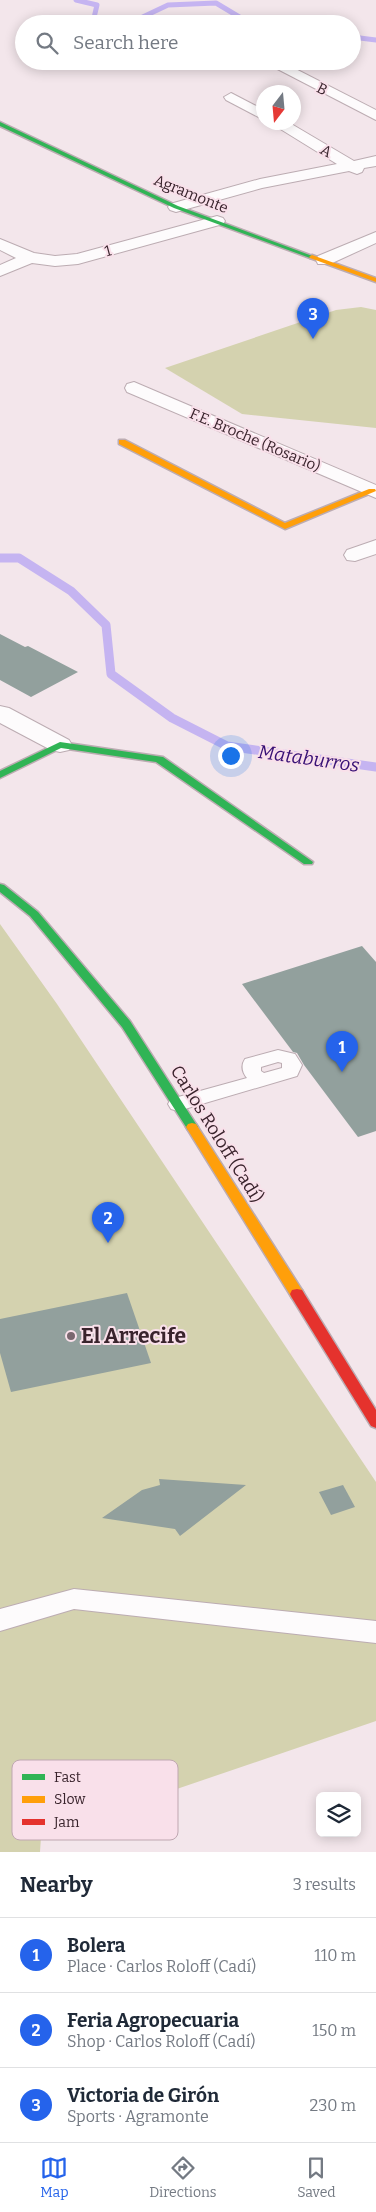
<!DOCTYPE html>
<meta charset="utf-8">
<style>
body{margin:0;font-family:Bitter,serif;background:#f6f6f7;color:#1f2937}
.controls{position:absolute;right:15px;bottom:15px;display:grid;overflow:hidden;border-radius:8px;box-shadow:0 2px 12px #0003}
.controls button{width:45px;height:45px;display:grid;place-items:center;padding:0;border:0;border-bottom:1px solid #e0e1e3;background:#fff;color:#1f2937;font:25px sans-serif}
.compass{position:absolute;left:256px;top:85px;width:45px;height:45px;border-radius:50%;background:#fff;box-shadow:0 2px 12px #0003;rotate:196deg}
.you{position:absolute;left:230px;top:755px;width:18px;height:18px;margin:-12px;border:4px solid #fff;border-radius:50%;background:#1a73e8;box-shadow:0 0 0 8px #1a73e833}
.badge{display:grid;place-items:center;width:32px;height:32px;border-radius:50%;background:#2563eb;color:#fff;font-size:16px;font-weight:700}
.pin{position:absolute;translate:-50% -41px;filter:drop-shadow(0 1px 2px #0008)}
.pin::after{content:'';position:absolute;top:26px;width:18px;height:15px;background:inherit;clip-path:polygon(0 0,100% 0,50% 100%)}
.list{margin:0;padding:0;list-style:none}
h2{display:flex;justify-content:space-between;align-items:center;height:65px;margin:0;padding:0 20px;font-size:21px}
h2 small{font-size:16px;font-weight:400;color:#747a83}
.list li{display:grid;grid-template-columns:32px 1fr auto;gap:15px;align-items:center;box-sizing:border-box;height:75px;padding:0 20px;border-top:1px solid #e0e1e3}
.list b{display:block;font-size:19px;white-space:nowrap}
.list p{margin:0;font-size:16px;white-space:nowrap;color:#747a83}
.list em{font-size:16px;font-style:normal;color:#747a83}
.icon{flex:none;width:28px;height:28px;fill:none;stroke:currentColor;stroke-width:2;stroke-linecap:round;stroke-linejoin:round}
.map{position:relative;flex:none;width:376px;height:1852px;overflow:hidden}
.search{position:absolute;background:#fff;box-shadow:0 2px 12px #0003;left:15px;right:15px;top:15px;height:55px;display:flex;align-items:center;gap:12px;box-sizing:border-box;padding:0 18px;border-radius:28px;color:#747a83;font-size:19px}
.sheet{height:290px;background:#fff}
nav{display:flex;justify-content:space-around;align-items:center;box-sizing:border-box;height:70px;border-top:1px solid #e0e1e3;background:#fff;font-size:14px;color:#747a83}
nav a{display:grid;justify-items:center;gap:2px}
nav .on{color:#2563eb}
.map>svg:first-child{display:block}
.green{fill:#d4d2af}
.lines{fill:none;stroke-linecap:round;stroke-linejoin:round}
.stream-far1{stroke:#c5b4f1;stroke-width:5}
.stream{stroke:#c5b4f1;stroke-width:9}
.building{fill:#92a09d}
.lane-casing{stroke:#bcacb2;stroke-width:2}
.street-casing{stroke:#bcacb2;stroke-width:2}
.fast-casing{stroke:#bcacb2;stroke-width:3}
.slow-casing{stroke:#bcacb2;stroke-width:3}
.jam-casing{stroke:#bcacb2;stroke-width:3}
.lane{fill:#fdfbfc;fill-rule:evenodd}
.street{fill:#fdfbfc;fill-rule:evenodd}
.fast{fill:#30b455;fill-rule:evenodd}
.slow{fill:#ff9f0a;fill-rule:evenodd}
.jam{fill:#e5322d;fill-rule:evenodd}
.poi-dot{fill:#7a676f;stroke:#f9e0ea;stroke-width:2}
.labels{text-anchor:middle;stroke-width:4;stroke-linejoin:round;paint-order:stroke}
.far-street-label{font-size:15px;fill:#39232c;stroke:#f9e0ea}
.street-label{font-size:18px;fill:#39232c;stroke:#f9e0ea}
.water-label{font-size:19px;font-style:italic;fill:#381175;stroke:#f9e0ea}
.near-poi-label{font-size:21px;font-weight:bold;fill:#39232c;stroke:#f9e0ea;text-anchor:start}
.key{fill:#f9e0ea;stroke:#bfa7b1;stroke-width:1}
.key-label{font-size:14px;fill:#39232c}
</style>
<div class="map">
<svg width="376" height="1852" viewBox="0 0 376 1852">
<rect width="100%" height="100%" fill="#f3e6eb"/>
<g class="green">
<polygon points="361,307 376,310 376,428 242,414 165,368 336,310"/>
<polygon points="0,924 57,1004 376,1482 376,1721 168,1792 44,1792 40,1852 0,1852"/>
</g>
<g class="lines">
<g class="stream-far1">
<polyline points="76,0 97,5 93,22 102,24"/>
<polyline points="121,24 130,23 168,5 216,3 251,24"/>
<polyline points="352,37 376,40"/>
</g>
<polyline class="stream" points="0,558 19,558 71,591 106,625 111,674 172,718 227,746 376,767"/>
</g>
<g class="building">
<polygon points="0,634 25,647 28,646 78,672 31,697 0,680"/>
<polygon points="362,946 376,962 376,1131 358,1137 304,1065 297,1053 293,1052 242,984"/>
<polygon points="127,1293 151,1363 11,1392 0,1353 0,1319"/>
<polygon points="159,1479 246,1485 180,1536 175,1529 102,1518 142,1490 160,1485"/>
<polygon points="343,1485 355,1507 331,1515 319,1492"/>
</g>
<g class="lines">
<defs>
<g id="lane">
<path d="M278 1050 295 1054 302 1065 297 1076 178 1111 171 1109 168 1104 171 1099 247 1078C242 1072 241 1065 245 1059ZM278 1062 282 1063V1068L264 1073 261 1071V1067Z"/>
<polygon points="74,1589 376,1621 376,1643 74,1609 0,1631 0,1609"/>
</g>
<g id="street">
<polygon points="262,61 280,61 376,110 376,120"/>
<polygon points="231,93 264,110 264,120 226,100 224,97"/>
<polygon points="269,122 288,122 354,161 376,156 376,166 364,168 362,172 357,174 349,171 262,188 176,212 170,210 168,207 170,204 260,179 337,164"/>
<polygon points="217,216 223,218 225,221 223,224 78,264 55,266 32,263 0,276 0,265 16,258 0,250 0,239 34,253 55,256 77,254"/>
<polygon points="376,232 376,243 330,264 318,264 316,260 318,256"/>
<polygon points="134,382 376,485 376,498 127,392 125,388 127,384"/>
<polygon points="376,540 376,554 355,561 347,560 344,555 347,550"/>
<polygon points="0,706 9,708 69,740 72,745 69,750 60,752 51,750 0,723"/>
</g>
<g id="fast">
<polygon points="0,122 178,206 315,257 310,258 174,208 0,126"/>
<polygon points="60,742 163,757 313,862 312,864 304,864 156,762 61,748 0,778 0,771"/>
<polygon points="0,884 4,885 38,912 130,1021 196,1124 198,1127 196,1130 188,1130 122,1027 30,916 0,892"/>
</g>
<g id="slow">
<polygon points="312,255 376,278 376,282 310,258 309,257"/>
<polygon points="119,440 125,440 285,523 369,489 375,489 376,491 285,529 119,444"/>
<polygon points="192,1123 196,1124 302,1290 304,1294 302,1298 297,1299 292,1298 186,1127 188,1124"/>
</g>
<polygon id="jam" points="297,1289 302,1290 376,1410 376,1428 371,1426 292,1298 290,1294 292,1290"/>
</defs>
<use href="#lane" class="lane-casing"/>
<use href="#street" class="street-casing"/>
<use href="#fast" class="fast-casing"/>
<use href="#slow" class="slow-casing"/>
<use href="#jam" class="jam-casing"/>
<use href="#lane" class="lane"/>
<use href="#street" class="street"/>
<use href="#fast" class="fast"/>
<use href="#slow" class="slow"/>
<use href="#jam" class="jam"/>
</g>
<circle class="poi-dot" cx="71" cy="1336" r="5"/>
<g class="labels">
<g class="far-street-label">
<text transform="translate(322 89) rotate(27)" y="5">B</text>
<text transform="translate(326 151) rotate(29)" y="5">A</text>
<text transform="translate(191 194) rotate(22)" y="5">Agramonte</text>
<text transform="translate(108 251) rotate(-15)" y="5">1</text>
<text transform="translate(255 440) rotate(23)" y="5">F.E. Broche (Rosario)</text>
</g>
<g class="street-label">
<text transform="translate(217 1134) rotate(58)" y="6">Carlos Roloff (Cadí)</text>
</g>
<g class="water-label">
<text transform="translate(309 758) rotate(8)" y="7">Mataburros</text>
</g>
<g class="near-poi-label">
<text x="81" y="1343">El Arrecife</text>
</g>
</g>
<rect x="12" y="1760" width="166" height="80" rx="8" class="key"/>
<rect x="22" y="1774" width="23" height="6" fill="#30b455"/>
<rect x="22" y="1796" width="23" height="7" fill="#ff9f0a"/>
<rect x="22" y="1819" width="23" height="6" fill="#e5322d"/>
<g class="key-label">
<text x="54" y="1782">Fast</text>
<text x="54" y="1804">Slow</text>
<text x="54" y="1827">Jam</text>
</g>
</svg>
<div class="controls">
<button><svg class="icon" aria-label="layers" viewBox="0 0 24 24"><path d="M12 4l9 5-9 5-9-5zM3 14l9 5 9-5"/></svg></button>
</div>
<svg class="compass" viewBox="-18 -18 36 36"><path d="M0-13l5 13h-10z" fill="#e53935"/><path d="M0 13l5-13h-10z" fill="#747a83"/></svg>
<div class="you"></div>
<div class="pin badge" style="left:342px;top:1072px">1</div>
<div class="pin badge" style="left:108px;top:1243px">2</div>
<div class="pin badge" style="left:313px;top:339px">3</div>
<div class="search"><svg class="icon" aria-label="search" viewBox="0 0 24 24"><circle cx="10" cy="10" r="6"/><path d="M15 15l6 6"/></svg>Search here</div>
</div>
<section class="sheet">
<h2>Nearby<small>3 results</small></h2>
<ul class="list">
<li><span class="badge">1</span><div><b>Bolera</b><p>Place · Carlos Roloff (Cadí)</p></div><em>110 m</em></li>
<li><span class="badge">2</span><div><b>Feria Agropecuaria</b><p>Shop · Carlos Roloff (Cadí)</p></div><em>150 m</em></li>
<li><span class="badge">3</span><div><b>Victoria de Girón</b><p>Sports · Agramonte</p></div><em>230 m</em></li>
</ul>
</section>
<nav>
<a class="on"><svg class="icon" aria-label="map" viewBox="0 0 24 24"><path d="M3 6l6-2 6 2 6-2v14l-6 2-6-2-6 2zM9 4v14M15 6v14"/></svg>Map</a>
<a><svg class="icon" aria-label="directions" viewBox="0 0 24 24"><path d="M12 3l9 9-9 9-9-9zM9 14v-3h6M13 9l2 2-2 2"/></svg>Directions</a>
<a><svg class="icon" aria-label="saved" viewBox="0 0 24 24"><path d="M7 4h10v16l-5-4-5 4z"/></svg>Saved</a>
</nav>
